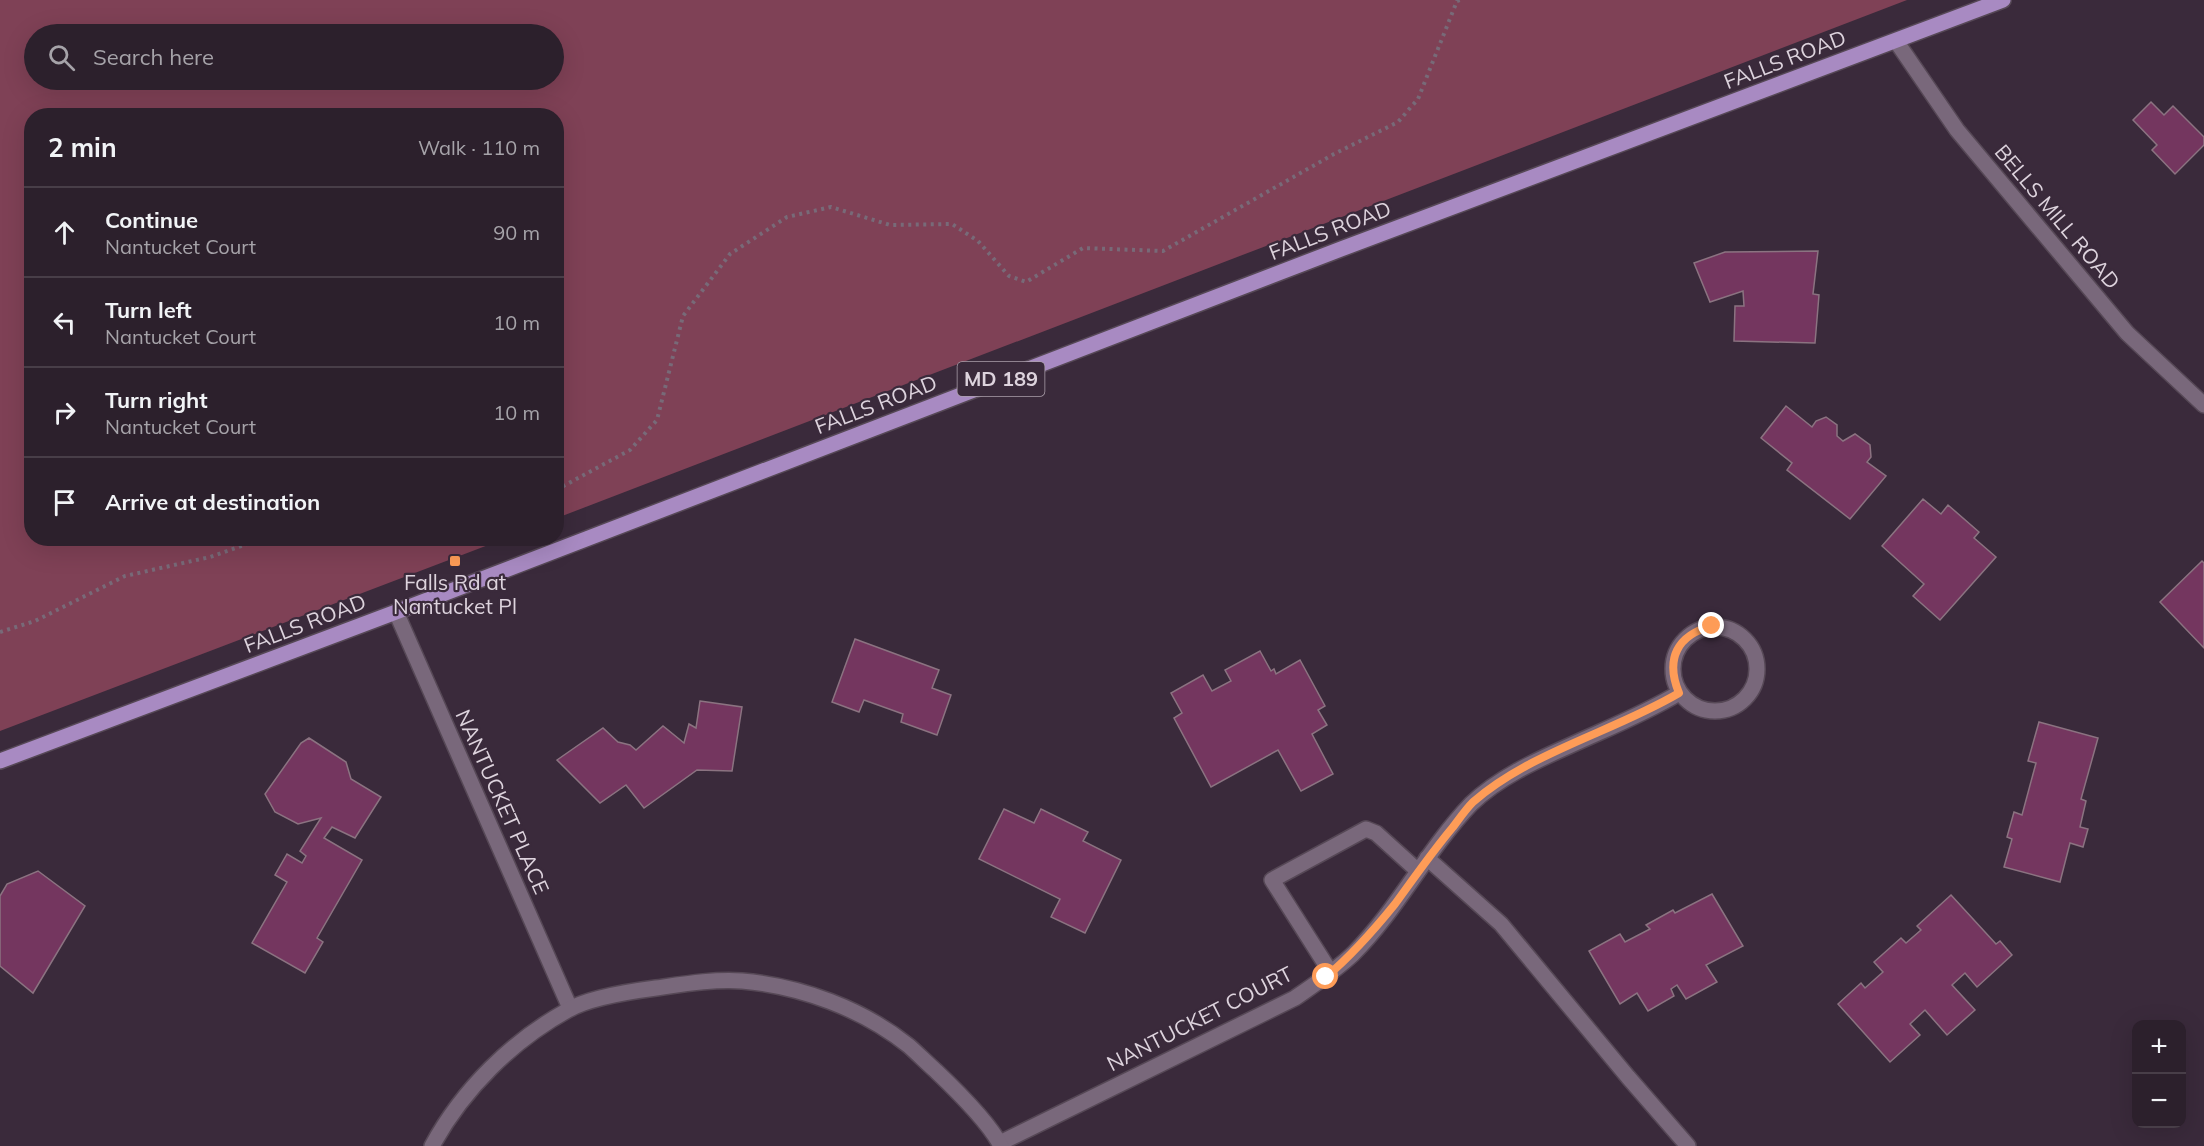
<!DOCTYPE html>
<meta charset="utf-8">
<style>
body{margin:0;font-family:Mulish,sans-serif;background:#342834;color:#f1f3f6}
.controls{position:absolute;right:18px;bottom:18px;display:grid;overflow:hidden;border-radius:12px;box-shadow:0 6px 24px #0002}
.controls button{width:54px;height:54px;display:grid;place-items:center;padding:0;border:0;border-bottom:2px solid #483e48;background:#2c202c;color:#f1f3f6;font:30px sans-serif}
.stop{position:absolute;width:18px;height:18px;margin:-14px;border:4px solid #fe9c57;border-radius:50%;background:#fff}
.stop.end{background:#fe9c57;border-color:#fff;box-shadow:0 2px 6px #0008}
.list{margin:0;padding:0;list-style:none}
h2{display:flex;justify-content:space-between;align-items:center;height:78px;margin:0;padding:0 24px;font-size:26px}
h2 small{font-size:20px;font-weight:400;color:#a6a3a9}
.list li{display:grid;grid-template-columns:39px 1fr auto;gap:18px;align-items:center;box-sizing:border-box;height:90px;padding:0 24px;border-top:2px solid #483e48}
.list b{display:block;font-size:22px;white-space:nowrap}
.list p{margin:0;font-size:20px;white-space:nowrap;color:#a6a3a9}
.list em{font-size:20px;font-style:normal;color:#a6a3a9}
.icon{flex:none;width:33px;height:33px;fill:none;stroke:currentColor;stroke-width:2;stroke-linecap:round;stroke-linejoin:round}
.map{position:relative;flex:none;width:2204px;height:1146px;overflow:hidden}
.search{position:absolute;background:#2c202c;box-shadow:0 6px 24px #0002;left:24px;top:24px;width:540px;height:66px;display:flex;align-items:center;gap:15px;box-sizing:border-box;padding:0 21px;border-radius:33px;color:#a6a3a9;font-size:22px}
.panel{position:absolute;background:#2c202c;box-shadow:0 6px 24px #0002;left:24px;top:108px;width:540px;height:438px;border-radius:24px}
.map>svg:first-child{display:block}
.green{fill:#7f4156;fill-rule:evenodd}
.building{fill:#74365f;stroke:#8b7381;stroke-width:1.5}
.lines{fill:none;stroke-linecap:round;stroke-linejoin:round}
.minor-casing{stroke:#564856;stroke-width:18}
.major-casing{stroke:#564856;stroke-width:18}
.path{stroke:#786a78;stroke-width:4;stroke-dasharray:3 4.5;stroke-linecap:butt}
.minor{stroke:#79687b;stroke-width:15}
.major{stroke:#a88ac2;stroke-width:15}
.route{stroke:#fe9c57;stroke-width:8}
.poi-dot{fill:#fe9c57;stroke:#3a2a3b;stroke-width:2}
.labels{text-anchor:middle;stroke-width:4.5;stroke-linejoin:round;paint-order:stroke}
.shield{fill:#3a2a3b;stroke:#aca0ac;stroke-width:1.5}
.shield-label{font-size:20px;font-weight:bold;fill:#ddd3dd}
.street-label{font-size:21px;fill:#ddd3dd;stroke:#3a2a3b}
.poi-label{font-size:21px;fill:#ddd3dd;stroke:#3a2a3b}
</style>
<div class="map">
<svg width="2204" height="1146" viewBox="0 0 2204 1146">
<rect width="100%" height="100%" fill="#3a2a3b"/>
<path class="green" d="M0 0H1907L557 518 556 116H32V538L504 539 0 731ZM554 34V80H34V34Z"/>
<g class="building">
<polygon points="2151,102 2164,115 2173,106 2204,137 2204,145 2175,174 2152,150 2157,145 2133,120"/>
<polygon points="1818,251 1813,294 1819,295 1815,343 1734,341 1735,306 1744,306 1743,291 1710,302 1694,263 1725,252"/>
<polygon points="1786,406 1812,427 1816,421 1826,417 1837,425 1837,436 1843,441 1855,434 1870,445 1871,457 1867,462 1886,476 1850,519 1787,470 1792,463 1761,438"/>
<polygon points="1923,499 1941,514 1948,505 1979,532 1974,538 1996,557 1940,620 1913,596 1924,584 1882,546"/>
<polygon points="2202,561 2204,563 2204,648 2160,602"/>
<polygon points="855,639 939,670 932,688 951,695 937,735 901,722 903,714 864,700 859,712 832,702"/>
<polygon points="1260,651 1271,671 1274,669 1276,674 1300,660 1325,706 1318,710 1327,725 1312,734 1333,774 1301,791 1278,750 1211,787 1174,718 1182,713 1171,693 1203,675 1212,691 1231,681 1225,670"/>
<polygon points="700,701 742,707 732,771 697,770 644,808 626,785 600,803 557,760 603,728 618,742 630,745 636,750 663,726 684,743 689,724 696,728"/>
<polygon points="2039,722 2098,738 2081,799 2086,801 2080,827 2088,829 2083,847 2070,843 2060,882 2004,867 2012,839 2007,837 2014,812 2022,815 2036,763 2028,761"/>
<polygon points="309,738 346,762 351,779 381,797 355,838 332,827 324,838 362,860 317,938 323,942 305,973 252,943 287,882 275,875 287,854 302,863 306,856 300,851 321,818 298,824 275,812 265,794 301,743"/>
<polygon points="1004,809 1034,823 1041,809 1088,832 1083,841 1121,860 1085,933 1051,917 1060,899 979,859"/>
<polygon points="38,871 85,906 33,993 0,966 0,896 7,884"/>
<polygon points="1712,894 1743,946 1706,965 1717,982 1686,999 1677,985 1671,989 1674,996 1648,1011 1637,993 1620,1004 1589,951 1620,934 1625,942 1650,929 1646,925 1673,910 1675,913"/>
<polygon points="1951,895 1996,944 2000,941 2012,955 1977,987 1965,973 1952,985 1975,1010 1947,1035 1925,1010 1910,1024 1920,1035 1890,1062 1838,1004 1861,983 1865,988 1883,972 1874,962 1901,938 1906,943 1921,930 1917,926"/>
</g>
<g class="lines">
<defs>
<g id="minor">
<polyline points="1896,41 1957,130 2127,333 2204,405"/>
<polyline points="396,612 570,1008"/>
<circle cx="1715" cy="669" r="42"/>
<polyline points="1427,858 1501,924 1628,1077 1688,1146"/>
<polyline points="1331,973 1272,880 1366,829 1376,833 1418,871"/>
<path d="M1000 1143 1295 998C1315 984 1335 971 1353 954 1398 909 1427 850 1471 804 1498 778 1535 761 1569 746 1606 729 1644 714 1679 693"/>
<path d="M432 1146C463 1089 512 1041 568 1010 588 998 633 991 656 988 684 984 714 979 742 981 801 986 863 1009 909 1046 918 1054 927 1063 936 1071 956 1090 989 1122 1001 1146"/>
</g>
<polyline id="major" points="0,761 396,612 1341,249 2003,0"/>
</defs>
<use href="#minor" class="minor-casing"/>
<use href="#major" class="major-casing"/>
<g class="path">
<polyline points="556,490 630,450 657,420 683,316 730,254 787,217 831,207 890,225 952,224 978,241 1009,276 1026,282 1083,248 1163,251 1334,154 1398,122 1418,99 1457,1 1460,0"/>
<polyline points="0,632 35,621 125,576 210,557 264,538"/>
</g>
<use href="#minor" class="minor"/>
<use href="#major" class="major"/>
</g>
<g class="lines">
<path class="route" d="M1326 977C1352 955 1374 930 1395 904 1414 878 1432 852 1453 827 1459 819 1466 809 1473 802 1532 751 1613 732 1679 693 1665 659 1677 635 1712 626"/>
</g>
<rect class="poi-dot" x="449" y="555" width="12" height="12" rx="3"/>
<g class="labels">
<rect class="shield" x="957.5" y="362" width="87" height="34" rx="4.5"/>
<g class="shield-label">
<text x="1001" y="386">MD 189</text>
</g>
<g class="street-label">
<text transform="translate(1785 60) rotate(-21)" y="7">FALLS ROAD</text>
<text transform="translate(2057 217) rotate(50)" y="7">BELLS MILL ROAD</text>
<text transform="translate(1330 231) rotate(-21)" y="7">FALLS ROAD</text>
<text transform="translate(876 405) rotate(-21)" y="7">FALLS ROAD</text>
<text transform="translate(305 624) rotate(-21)" y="7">FALLS ROAD</text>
<text transform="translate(502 802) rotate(66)" y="7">NANTUCKET PLACE</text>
<text transform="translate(1200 1019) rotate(-27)" y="7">NANTUCKET COURT</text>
</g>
<g class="poi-label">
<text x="455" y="590">Falls Rd at<tspan x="455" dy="24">Nantucket Pl</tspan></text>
</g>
</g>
</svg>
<div class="controls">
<button>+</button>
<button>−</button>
</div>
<div class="stop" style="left:1326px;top:977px"></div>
<div class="stop end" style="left:1712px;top:626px"></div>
<div class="search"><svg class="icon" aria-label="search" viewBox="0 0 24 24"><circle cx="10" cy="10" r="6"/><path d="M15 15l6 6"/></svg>Search here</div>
<section class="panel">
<h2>2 min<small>Walk · 110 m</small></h2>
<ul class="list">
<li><svg class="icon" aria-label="ahead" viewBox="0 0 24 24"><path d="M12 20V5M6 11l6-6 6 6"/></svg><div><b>Continue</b><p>Nantucket Court</p></div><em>90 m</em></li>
<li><svg class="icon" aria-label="left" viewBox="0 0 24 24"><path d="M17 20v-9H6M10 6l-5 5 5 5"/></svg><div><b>Turn left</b><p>Nantucket Court</p></div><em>10 m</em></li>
<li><svg class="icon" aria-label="right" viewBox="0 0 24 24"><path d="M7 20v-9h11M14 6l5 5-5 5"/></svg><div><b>Turn right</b><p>Nantucket Court</p></div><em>10 m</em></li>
<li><svg class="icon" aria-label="arrive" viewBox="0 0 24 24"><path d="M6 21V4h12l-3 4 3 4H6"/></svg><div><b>Arrive at destination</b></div></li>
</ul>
</section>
</div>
